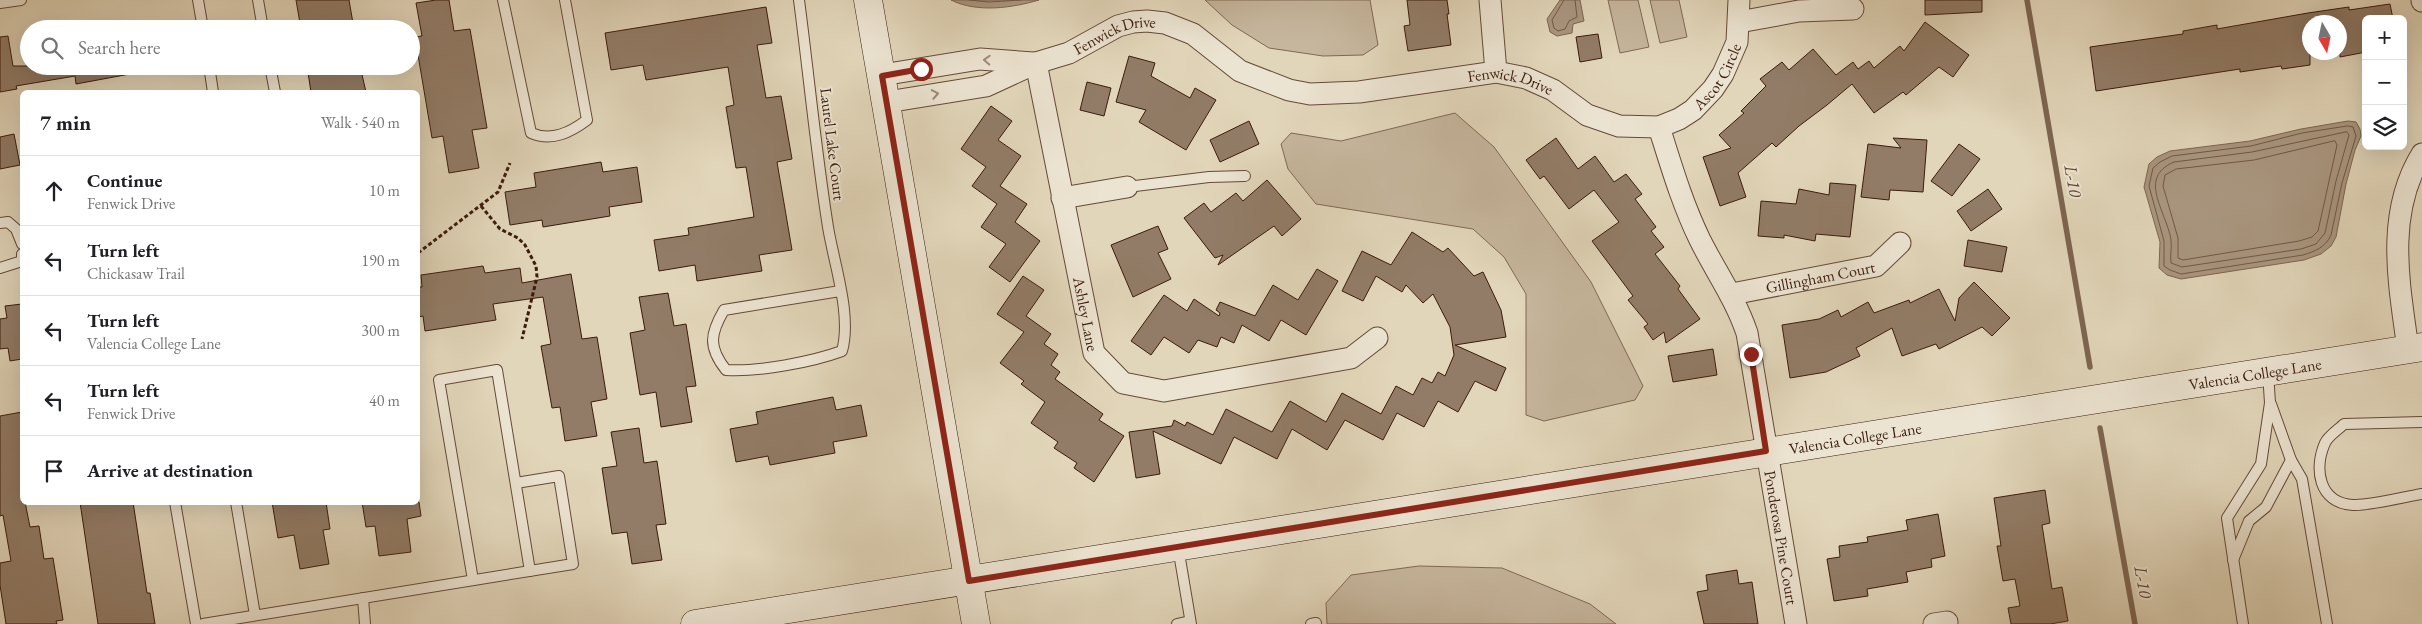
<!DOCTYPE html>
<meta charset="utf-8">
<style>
body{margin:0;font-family:"EB Garamond",serif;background:#f2f2f2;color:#202124}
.controls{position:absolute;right:15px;top:15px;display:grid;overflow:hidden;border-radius:8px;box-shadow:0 5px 20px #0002}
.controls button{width:45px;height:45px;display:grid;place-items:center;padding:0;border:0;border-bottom:1px solid #e0e0e0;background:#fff;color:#202124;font:25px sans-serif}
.compass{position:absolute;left:2302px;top:15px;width:45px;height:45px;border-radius:50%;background:#fff;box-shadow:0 5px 20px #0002;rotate:171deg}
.stop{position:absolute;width:15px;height:15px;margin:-11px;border:4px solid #8f2418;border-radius:50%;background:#fff}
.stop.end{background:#8f2418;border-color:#fff;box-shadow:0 1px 5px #0008}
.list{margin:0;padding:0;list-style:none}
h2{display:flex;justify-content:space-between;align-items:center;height:65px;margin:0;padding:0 20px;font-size:21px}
h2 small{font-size:16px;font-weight:400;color:#757577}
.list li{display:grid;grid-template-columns:32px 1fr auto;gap:15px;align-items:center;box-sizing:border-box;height:70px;padding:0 20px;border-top:1px solid #e0e0e0}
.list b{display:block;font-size:19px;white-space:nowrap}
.list p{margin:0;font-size:16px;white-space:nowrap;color:#757577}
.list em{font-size:16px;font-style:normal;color:#757577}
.icon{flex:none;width:28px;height:28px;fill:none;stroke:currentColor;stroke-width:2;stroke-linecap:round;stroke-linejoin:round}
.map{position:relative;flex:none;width:2422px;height:624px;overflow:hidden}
.search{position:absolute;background:#fff;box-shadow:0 5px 20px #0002;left:20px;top:20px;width:400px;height:55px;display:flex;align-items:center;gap:12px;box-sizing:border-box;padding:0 18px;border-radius:28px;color:#757577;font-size:19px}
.panel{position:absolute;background:#fff;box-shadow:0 5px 20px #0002;left:20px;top:90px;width:400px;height:415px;border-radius:8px}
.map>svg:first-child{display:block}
.green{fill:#c6b69d;stroke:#806855}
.water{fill:#a9967f;stroke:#7d6551}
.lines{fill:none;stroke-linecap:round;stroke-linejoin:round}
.shore{stroke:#725846;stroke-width:1}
.stream{stroke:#7d6551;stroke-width:5.5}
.building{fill:#927c67;stroke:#3b1b0d}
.lane-casing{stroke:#654a38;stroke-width:12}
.street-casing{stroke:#654a38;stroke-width:23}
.secondary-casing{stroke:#3b1b0d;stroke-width:29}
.path{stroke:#3b1b0d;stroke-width:3;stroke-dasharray:4 2.5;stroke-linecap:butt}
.lane{stroke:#ece4d2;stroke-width:10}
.street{stroke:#ece4d2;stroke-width:21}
.secondary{stroke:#ece4d2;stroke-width:28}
.oneway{stroke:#9c8a79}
.route{stroke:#8f2418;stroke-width:6}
.labels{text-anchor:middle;stroke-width:4;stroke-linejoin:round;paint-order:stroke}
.street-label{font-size:16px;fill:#3b1b0d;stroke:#ece4d2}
.water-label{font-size:18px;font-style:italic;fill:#624635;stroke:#ece4d2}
</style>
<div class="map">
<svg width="2422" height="624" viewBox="0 0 2422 624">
<rect width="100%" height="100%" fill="#e2d6ba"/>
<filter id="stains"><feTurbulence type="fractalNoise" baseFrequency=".004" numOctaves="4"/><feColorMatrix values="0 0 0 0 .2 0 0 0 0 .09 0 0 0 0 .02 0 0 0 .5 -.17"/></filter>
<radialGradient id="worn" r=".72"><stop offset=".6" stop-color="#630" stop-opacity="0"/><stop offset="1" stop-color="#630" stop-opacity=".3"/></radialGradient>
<g class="green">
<polygon points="1205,0 1370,0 1378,45 1363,55 1323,56 1269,48 1232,25"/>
<polygon points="1608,0 1638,0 1649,47 1620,53"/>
<polygon points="1650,0 1679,0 1687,37 1660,43"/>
<polygon points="1455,113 1494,147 1591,282 1643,386 1635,400 1544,421 1526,415 1526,294 1504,257 1473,229 1316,204 1288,169 1281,144 1291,133 1341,141"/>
<polygon points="1419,566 1502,568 1590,604 1616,624 1327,624 1326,603 1351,575"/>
</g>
<g class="water">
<path d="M951 0H1039C1012 8 977 13 951 0Z"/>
<polygon points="1560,0 1580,0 1584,21 1573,24 1572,33 1557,36 1550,32 1547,19"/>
<polygon points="2348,121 2356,122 2360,129 2361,136 2355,150 2346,184 2336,237 2331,246 2321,254 2304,260 2181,279 2167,275 2159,268 2160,242 2144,187 2149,164 2157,157 2170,151 2250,141 2301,129"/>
</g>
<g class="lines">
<g class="shore">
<polyline points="969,0 989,2 1021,0"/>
<polyline points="1564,0 1552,20 1554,28 1558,31 1565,29 1569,21 1577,17 1575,0"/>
<path d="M2348 126 2353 127 2356 136 2342 183 2331 235C2325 248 2315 251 2303 255L2181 274 2170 270 2164 266V241L2149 186 2153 168 2160 162 2172 156 2251 146 2302 133Z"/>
<path d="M2347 132 2349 135 2336 181 2325 233 2316 244 2301 249 2182 267 2171 263C2170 255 2172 247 2171 240 2166 210 2137 178 2174 162L2252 152Z"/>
<polygon points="2335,141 2337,145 2318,231 2312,237 2299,241 2183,260 2178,258 2178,238 2163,186 2165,175 2176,169 2254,160"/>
</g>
<g class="stream">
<polyline points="2027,0 2090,367"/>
<polyline points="2100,428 2135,624"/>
</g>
</g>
<g class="building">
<polygon points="296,0 349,0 354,29 301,29"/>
<polygon points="436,0 449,0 454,31 470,29 487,128 472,130 479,168 449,173 443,136 432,138 415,37 422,36 416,3"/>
<polygon points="1407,0 1447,0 1449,14 1447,14 1451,45 1408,51 1404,26 1410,25"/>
<polygon points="1925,0 1982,0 1982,12 1925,15"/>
<polygon points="2390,4 2393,19 2366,19 2366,52 2340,57 2340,22 2310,22 2310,65 2282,69 2281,66 2240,72 2240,69 2096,91 2090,47 2183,34 2183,31 2217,25 2217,29 2308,13 2349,7 2349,10"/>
<polygon points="766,7 772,43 757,45 766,98 781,96 792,159 777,162 792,250 759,255 762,271 697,281 695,265 659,271 654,240 689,235 688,228 754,217 746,167 736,168 726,107 734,105 728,67 646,80 643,65 611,70 605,33"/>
<polygon points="1925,22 1969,55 1953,77 1939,67 1906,95 1903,92 1874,113 1852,84 1827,105 1799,126 1776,147 1772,143 1738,173 1746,197 1720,206 1703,157 1731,148 1719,135 1744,113 1741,111 1766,86 1760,79 1782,62 1789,70 1813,49 1836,75 1853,62 1858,69 1869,61 1874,68 1900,46 1904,51"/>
<polygon points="1598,34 1602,58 1580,62 1576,37"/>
<polygon points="8,36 13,66 130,66 130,74 76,84 75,76 16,86 17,89 0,92 0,37"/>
<polygon points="1129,56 1155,63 1151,76 1190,98 1195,88 1216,100 1186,150 1139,122 1146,110 1116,102"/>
<polygon points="307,66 360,66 366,92 311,92"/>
<polygon points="1087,82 1111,88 1104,116 1080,110"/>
<polygon points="991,106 1012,121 998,140 1021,156 1000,186 1027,204 1015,222 1040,241 1010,282 989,267 1006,244 981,227 997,204 972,186 986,167 961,149"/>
<polygon points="1249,121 1259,144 1220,162 1210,140"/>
<polygon points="14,134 20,165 0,169 0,137"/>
<polygon points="1556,138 1578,169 1595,156 1614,182 1626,174 1642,194 1635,199 1656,227 1651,231 1664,247 1655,254 1680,286 1678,289 1700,319 1666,343 1664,332 1653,340 1644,327 1648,324 1628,300 1633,296 1592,241 1619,222 1594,190 1569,209 1544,176 1540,179 1526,160"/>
<polygon points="1893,138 1927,140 1923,192 1890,190 1889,200 1861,197 1868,144 1901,148"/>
<polygon points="1959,144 1980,159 1952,196 1931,181"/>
<polygon points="601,162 603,172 637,167 642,202 609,207 610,216 543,227 542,220 510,225 505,192 536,187 534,173"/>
<polygon points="1267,180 1301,219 1282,236 1274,226 1218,265 1223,255 1215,258 1184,218 1204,203 1211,212 1236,193 1243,201"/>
<polygon points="1830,183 1856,185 1850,237 1816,234 1815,241 1784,235 1784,238 1758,236 1761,201 1796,204 1799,189 1829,195"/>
<polygon points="1988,189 2002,209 1971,231 1957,211"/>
<polygon points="1158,226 1168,249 1158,253 1171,279 1133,297 1111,245"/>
<polygon points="1412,232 1443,252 1448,248 1474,276 1483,272 1501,310 1506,337 1455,345 1506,368 1496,391 1475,381 1458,412 1438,401 1424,427 1397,413 1383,440 1345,420 1327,450 1292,429 1277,459 1234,437 1221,464 1153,431 1160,474 1136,478 1129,432 1172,426 1174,420 1185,426 1187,422 1213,435 1226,409 1272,432 1290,401 1326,422 1342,393 1381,414 1396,386 1413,395 1422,378 1432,383 1438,372 1445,376 1454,355 1450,327 1433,294 1423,303 1406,285 1402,292 1376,276 1363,301 1342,291 1362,251 1391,265"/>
<polygon points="1968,240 2007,247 2002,272 1964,266"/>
<polygon points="483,266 485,273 520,268 522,283 571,274 582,339 597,337 607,399 591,402 597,436 565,441 560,407 552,408 541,346 551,344 543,297 493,304 496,320 425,331 423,316 418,317 418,287 422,287 421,275"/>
<polygon points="1317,269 1338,281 1306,335 1281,320 1269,341 1242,325 1234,343 1221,337 1217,347 1198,340 1189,353 1164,337 1151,355 1131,341 1164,295 1187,311 1194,299 1219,316 1220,313 1216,310 1220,302 1255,316 1273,285 1298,300"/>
<polygon points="1023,276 1044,290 1026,316 1051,334 1044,344 1058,354 1051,365 1060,372 1055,379 1103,414 1099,420 1124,436 1094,482 1074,468 1077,463 1054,448 1058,442 1031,423 1045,402 1021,384 1024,381 1000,363 1024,332 997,314"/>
<polygon points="1974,282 2010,318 1992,336 1982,327 1939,349 1936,344 1902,356 1892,328 1856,348 1860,356 1826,372 1790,378 1782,325 1819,319 1838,310 1841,317 1868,302 1874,313 1909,300 1910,303 1939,289 1955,321 1959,298"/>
<polygon points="668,293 674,326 686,324 696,386 686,387 692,422 661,427 656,392 640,395 630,333 645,330 639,297"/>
<polygon points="22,304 22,359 10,361 8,348 0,349 0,319 7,318 5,306"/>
<polygon points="1713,349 1717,375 1673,382 1668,356"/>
<polygon points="833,397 836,410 861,405 867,436 833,442 835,453 770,465 768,456 736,462 730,429 758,424 756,412"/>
<polygon points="22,412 22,502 25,502 30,527 39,526 44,559 53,558 63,620 56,621 57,624 6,624 0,585 0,563 11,561 3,515 0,516 0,416"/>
<polygon points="639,428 644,463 657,461 666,524 656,525 662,560 632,564 627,532 612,534 602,468 617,466 611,432"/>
<polygon points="2045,490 2050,523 2042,525 2052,589 2062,587 2068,621 2050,624 2011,624 2008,608 2020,606 2015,579 2003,581 1997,546 2001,546 1994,498"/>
<polygon points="80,502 133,502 147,593 150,593 155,624 98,624"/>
<polygon points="272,502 326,502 330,529 323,530 329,564 300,569 294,535 278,538"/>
<polygon points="362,502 419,502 421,516 407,519 411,552 379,556 375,526 366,527"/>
<polygon points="1938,514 1945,556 1931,559 1932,567 1906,572 1908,582 1867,589 1868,596 1834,601 1827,559 1840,557 1839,546 1868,542 1867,537 1908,530 1906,520"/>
<polygon points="1737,570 1739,584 1752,582 1758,624 1704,624 1697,592 1708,590 1706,575"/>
</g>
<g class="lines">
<defs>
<g id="lane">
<polyline points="198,0 203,29"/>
<polyline points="258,0 263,29"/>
<path d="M503 0 531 133C552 142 571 132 587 120L565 0"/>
<path d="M799 0C809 76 816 152 828 227 834 264 852 315 842 351 812 362 759 372 726 370 708 347 710 334 724 310L840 291"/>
<polyline points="0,3 21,0"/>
<polyline points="209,66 213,92"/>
<polyline points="270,66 275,92"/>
<polyline points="1127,187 1209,177 1245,176"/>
<polyline points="0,223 8,222 16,229 22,244"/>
<polyline points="0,268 22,261 22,254"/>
<polyline points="2271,404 2291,460 2302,479 2327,624"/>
<path d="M2422 422 2344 424C2339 429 2328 436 2325 443 2314 468 2318 503 2353 505 2368 506 2404 497 2422 494"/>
<polyline points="175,502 196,624"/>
<polyline points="236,502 255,615"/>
<polyline points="1178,547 1191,624"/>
<polyline points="2233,560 2249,521 2266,507 2291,460"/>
<polyline points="473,580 439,380 497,370 530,571"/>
<polyline points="363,598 365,624"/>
<polyline points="203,624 573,564 559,476 516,483"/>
<polyline points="1177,624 1190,621"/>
<polyline points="1311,624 1316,623"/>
<polyline points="2243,624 2227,518 2261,464 2270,403 2268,372"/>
</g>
<g id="street">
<polyline points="1490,0 1496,72"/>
<polyline points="2422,0 2422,1"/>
<polyline points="1739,22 1799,11 1853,9"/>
<path id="s1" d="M1036 63 1094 353 1123 383 1164 391 1351 358 1377 338"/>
<polyline points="882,75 980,59 1033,63"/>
<path id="s2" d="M887 102 986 86 1036 63 1069 53 1118 26 1133 22 1147 21 1165 23 1193 34 1240 71 1289 90 1310 94 1359 92 1496 72 1526 78 1553 90 1587 115 1619 126 1659 127 1679 119 1693 110 1713 89 1723 74 1737 42 1739 0"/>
<path id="s3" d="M1659 127C1671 165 1682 203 1700 240 1716 272 1735 298 1747 333L1796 624"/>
<polyline points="1062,198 1127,187"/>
<path id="s4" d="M1732 294 1876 266 1900 243"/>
<path d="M2408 349C2399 283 2385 214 2422 154"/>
<polyline points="1934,624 1947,622"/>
</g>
<g id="secondary">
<polyline points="868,0 976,624"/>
<path id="s5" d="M695 624 2422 347"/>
</g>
</defs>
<use href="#lane" class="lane-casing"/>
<use href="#street" class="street-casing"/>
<use href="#secondary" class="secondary-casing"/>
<g class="path">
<polyline points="481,206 500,229 518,238 525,245 536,266 537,277 522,339"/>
<polyline points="418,253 498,192 510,163"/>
</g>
<use href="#lane" class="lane"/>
<use href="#street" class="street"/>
<use href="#secondary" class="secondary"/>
</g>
<defs><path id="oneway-chevron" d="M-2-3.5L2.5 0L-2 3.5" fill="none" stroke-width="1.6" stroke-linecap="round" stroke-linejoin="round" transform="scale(1.25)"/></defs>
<g class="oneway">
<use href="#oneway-chevron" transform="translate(987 60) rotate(-177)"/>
<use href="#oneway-chevron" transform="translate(935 94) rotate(-10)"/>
</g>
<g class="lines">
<polyline class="route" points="921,69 882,76 969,581 1766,451 1751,354"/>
</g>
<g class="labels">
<g class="street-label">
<text dy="6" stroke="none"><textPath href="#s2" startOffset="240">Fenwick Drive</textPath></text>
<text dy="6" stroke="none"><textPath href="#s2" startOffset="901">Ascot Circle</textPath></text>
<text dy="6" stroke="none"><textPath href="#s2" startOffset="660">Fenwick Drive</textPath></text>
<text transform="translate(833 144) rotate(83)" y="6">Laurel Lake Court</text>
<text dy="6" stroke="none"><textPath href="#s4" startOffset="90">Gillingham Court</textPath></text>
<text dy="6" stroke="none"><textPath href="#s1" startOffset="256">Ashley Lane</textPath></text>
<text dy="6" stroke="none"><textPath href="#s5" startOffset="1580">Valencia College Lane</textPath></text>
<text dy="6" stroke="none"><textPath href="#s5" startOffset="1175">Valencia College Lane</textPath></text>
<text dy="6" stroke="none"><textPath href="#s3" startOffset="432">Ponderosa Pine Court</textPath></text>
</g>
<g class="water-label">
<text transform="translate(2073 181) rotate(80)" y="6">L-10</text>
<text transform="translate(2143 582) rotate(80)" y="6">L-10</text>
</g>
</g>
<rect width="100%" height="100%" filter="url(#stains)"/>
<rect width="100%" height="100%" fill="url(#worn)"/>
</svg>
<div class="controls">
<button>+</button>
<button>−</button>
<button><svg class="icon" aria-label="layers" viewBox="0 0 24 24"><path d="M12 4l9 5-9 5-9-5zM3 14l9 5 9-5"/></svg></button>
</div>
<svg class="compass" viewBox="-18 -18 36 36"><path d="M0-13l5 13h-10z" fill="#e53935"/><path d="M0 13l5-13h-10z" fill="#757577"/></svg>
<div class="stop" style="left:921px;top:69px"></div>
<div class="stop end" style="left:1751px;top:354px"></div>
<div class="search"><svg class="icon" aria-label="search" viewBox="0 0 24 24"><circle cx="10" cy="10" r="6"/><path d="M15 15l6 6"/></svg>Search here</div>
<section class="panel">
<h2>7 min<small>Walk · 540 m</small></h2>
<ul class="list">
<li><svg class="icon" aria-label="ahead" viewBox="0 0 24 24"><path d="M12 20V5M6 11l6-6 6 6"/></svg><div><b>Continue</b><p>Fenwick Drive</p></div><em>10 m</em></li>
<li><svg class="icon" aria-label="left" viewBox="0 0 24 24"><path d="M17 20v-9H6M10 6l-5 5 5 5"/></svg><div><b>Turn left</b><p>Chickasaw Trail</p></div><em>190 m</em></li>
<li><svg class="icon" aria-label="left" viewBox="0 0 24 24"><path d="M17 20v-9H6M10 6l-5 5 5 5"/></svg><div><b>Turn left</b><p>Valencia College Lane</p></div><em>300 m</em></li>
<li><svg class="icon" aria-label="left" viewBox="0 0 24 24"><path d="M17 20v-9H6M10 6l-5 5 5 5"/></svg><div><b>Turn left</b><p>Fenwick Drive</p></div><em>40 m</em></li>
<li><svg class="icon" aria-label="arrive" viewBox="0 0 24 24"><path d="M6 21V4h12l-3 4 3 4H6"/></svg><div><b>Arrive at destination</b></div></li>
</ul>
</section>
</div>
